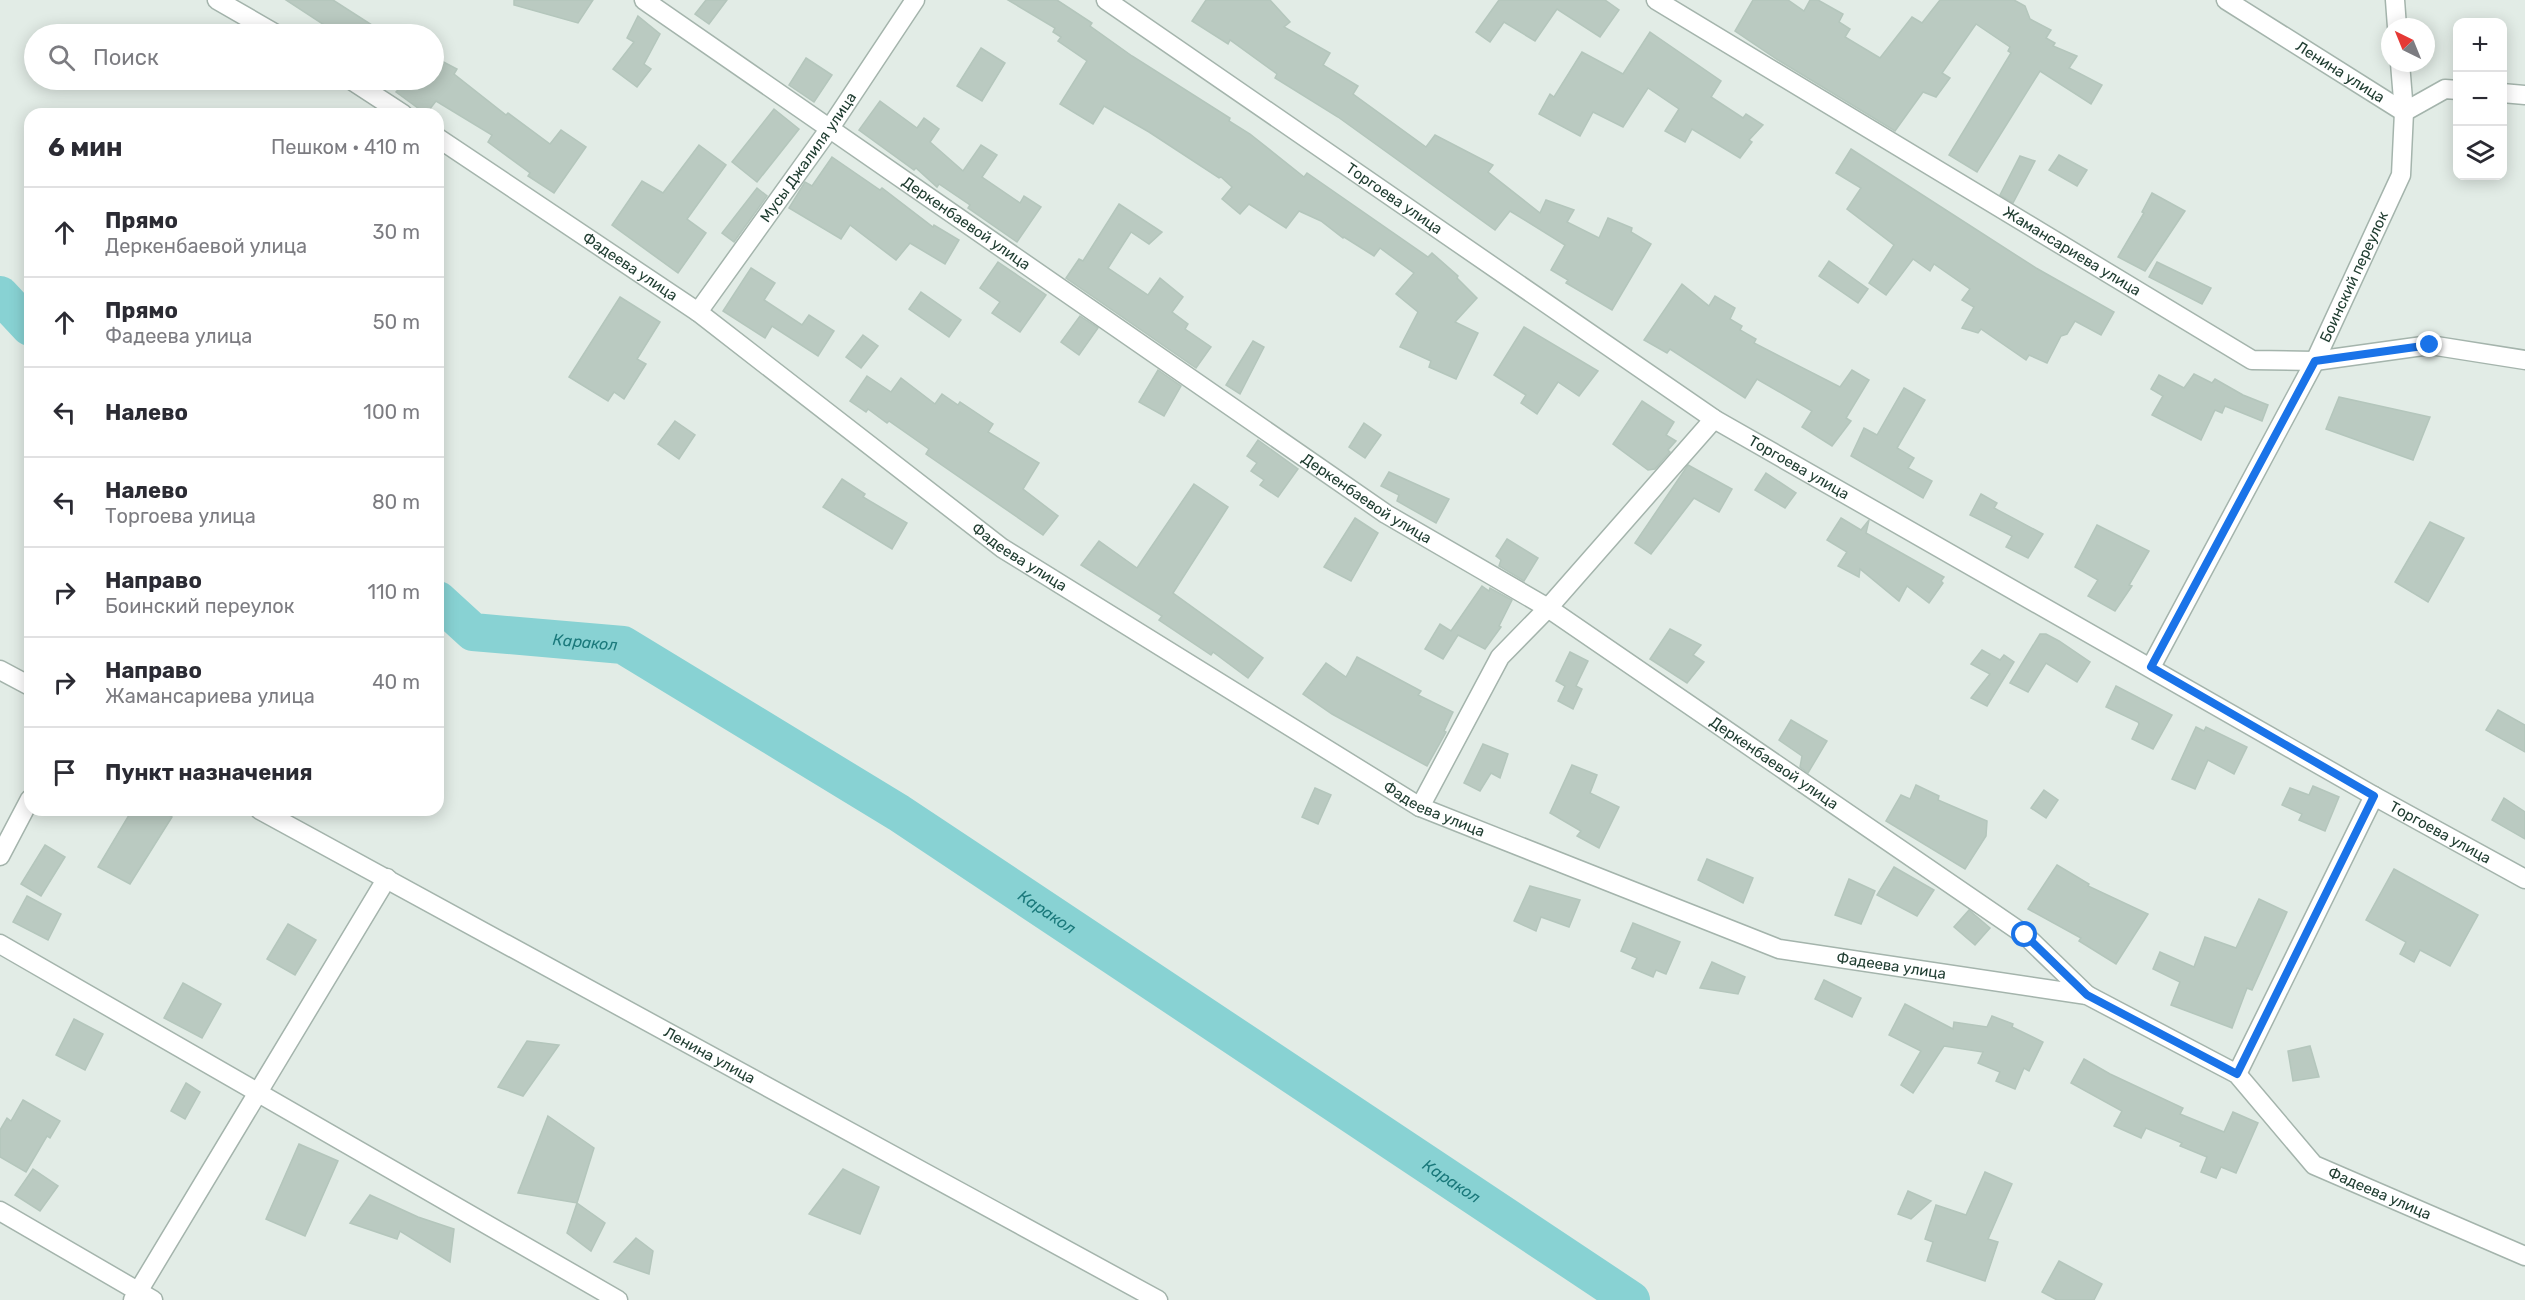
<!DOCTYPE html>
<html lang="ru">
<meta charset="utf-8">
<style>
body{margin:0;font-family:Rubik,sans-serif;background:#f7f7f7;color:#2b2b33}
.controls{position:absolute;right:18px;top:18px;display:grid;overflow:hidden;border-radius:12px;box-shadow:0 3px 15px #0003}
.controls button{width:54px;height:54px;display:grid;place-items:center;padding:0;border:0;border-bottom:2px solid #e1e1e2;background:#fff;color:#2b2b33;font:30px sans-serif}
.compass{position:absolute;left:2381px;top:18px;width:54px;height:54px;border-radius:50%;background:#fff;box-shadow:0 3px 15px #0003;rotate:317deg}
.stop{position:absolute;width:18px;height:18px;margin:-14px;border:4px solid #1a73e8;border-radius:50%;background:#fff}
.stop.end{background:#1a73e8;border-color:#fff;box-shadow:0 2px 6px #0008}
.list{margin:0;padding:0;list-style:none}
h2{display:flex;justify-content:space-between;align-items:center;height:78px;margin:0;padding:0 24px;font-size:26px}
h2 small{font-size:20px;font-weight:400;color:#7c7c81}
.list li{display:grid;grid-template-columns:39px 1fr auto;gap:18px;align-items:center;box-sizing:border-box;height:90px;padding:0 24px;border-top:2px solid #e1e1e2}
.list b{display:block;font-size:22px;white-space:nowrap}
.list p{margin:0;font-size:20px;white-space:nowrap;color:#7c7c81}
.list em{font-size:20px;font-style:normal;color:#7c7c81}
.icon{flex:none;width:33px;height:33px;fill:none;stroke:currentColor;stroke-width:2;stroke-linecap:round;stroke-linejoin:round}
.map{position:relative;flex:none;width:2525px;height:1300px;overflow:hidden}
.search{position:absolute;background:#fff;box-shadow:0 3px 15px #0003;left:24px;top:24px;width:420px;height:66px;display:flex;align-items:center;gap:15px;box-sizing:border-box;padding:0 21px;border-radius:33px;color:#7c7c81;font-size:22px}
.panel{position:absolute;background:#fff;box-shadow:0 3px 15px #0003;left:24px;top:108px;width:420px;height:708px;border-radius:18px}
.map>svg:first-child{display:block}
.lines{fill:none;stroke-linecap:round;stroke-linejoin:round}
.river{stroke:#88d2d3;stroke-width:38}
.building{fill:#bacac1;stroke:#b4c6bc;stroke-width:1.5}
.minor-casing{stroke:#a4b4ac;stroke-width:21}
.minor{stroke:#fff;stroke-width:18}
.route{stroke:#1a73e8;stroke-width:8}
.labels{text-anchor:middle;stroke-width:5;stroke-linejoin:round;paint-order:stroke}
.street-label{font-size:15px;fill:#213e32;stroke:#f2f9f5}
.water-label{font-size:16px;font-style:italic;fill:#1a797b;stroke:#f2f9f5}
</style>
<div class="map">
<svg width="2525" height="1300" viewBox="0 0 2525 1300">
<rect width="100%" height="100%" fill="#e2ece6"/>
<g class="lines">
<g class="river">
<polyline points="0,295 30,327"/>
<path id="s1" d="M438 600 473 632 623 645 899 813 1631 1300"/>
</g>
</g>
<g class="building">
<polygon points="286,0 333,0 386,34 338,34"/>
<polygon points="514,0 593,0 578,23 514,5"/>
<polygon points="706,0 727,0 709,24 695,14"/>
<polygon points="1008,0 1057,0 1092,23 1090,26 1132,56 1230,118 1229,121 1250,134 1304,177 1307,173 1428,257 1432,253 1458,276 1457,278 1477,298 1455,322 1478,333 1456,379 1429,367 1431,361 1400,347 1418,312 1396,294 1414,273 1380,248 1374,256 1344,237 1343,238 1321,221 1299,211 1286,228 1249,204 1240,214 1222,199 1232,187 1221,177 1219,178 1149,132 1104,106 1093,124 1060,104 1087,61 1058,41 1061,37 1053,32 1055,28"/>
<polygon points="1206,0 1270,0 1290,22 1284,27 1330,53 1323,65 1358,86 1353,94 1426,147 1435,135 1493,165 1488,172 1540,213 1546,200 1574,210 1567,222 1599,238 1608,218 1632,228 1631,232 1651,244 1612,310 1566,283 1568,280 1551,270 1565,245 1510,211 1495,230 1338,117 1275,78 1277,74 1230,40 1228,44 1192,21"/>
<polygon points="1499,0 1605,0 1619,10 1600,37 1557,9 1535,41 1504,22 1490,42 1476,32"/>
<polygon points="1753,0 1788,0 1804,11 1810,0 1818,0 1843,14 1839,22 1850,29 1845,37 1880,58 1912,17 1922,23 1940,0 2014,0 2025,6 2030,19 2051,30 2046,38 2055,43 2053,46 2077,56 2069,68 2102,85 2091,104 2040,71 1977,172 1949,155 2011,53 2008,51 2010,47 1976,24 1942,73 1950,78 1936,97 1923,92 1895,131 1778,60 1735,31"/>
<polygon points="638,16 660,34 644,64 651,69 637,87 613,69 634,42 627,38"/>
<polygon points="1650,32 1721,81 1711,97 1743,118 1746,114 1763,125 1749,140 1752,142 1740,158 1692,129 1685,142 1665,131 1679,109 1648,88 1623,127 1593,112 1580,136 1539,114 1550,94 1554,97 1582,52 1623,74"/>
<polygon points="981,48 1005,63 982,101 957,86"/>
<polygon points="434,57 457,69 454,74 506,115 508,113 550,144 561,130 586,147 554,193 528,176 530,173 488,142 492,135 436,101 426,114 396,92 408,80 434,80"/>
<polygon points="806,58 832,75 814,102 789,85"/>
<polygon points="880,101 917,128 924,118 939,129 930,142 963,171 981,145 997,155 982,177 1020,203 1024,196 1041,207 1017,242 968,208 970,205 939,184 937,187 916,168 914,170 859,130"/>
<polygon points="774,109 799,129 757,182 732,162"/>
<polygon points="699,145 726,165 687,219 706,233 678,273 612,225 642,181 663,193"/>
<polygon points="1851,149 2036,268 2114,312 2101,335 2075,321 2067,334 2061,336 2047,363 2029,355 2026,360 1981,329 1978,333 1962,328 1974,307 1962,300 1970,289 1934,264 1930,271 1913,259 1886,295 1869,283 1894,245 1847,209 1861,188 1836,173"/>
<polygon points="2059,155 2087,170 2077,186 2049,170"/>
<polygon points="2020,156 2035,161 2013,203 2000,195"/>
<polygon points="832,157 880,190 882,188 933,227 934,225 959,240 945,264 910,243 896,260 850,225 841,239 789,208 805,182 812,186"/>
<polygon points="757,188 767,196 734,242 722,233"/>
<polygon points="2152,193 2185,211 2145,271 2118,257 2144,213 2142,212"/>
<polygon points="1119,204 1162,232 1149,244 1131,232 1108,268 1148,295 1160,278 1183,297 1172,312 1188,324 1185,329 1211,347 1196,368 1066,278 1079,259 1083,261"/>
<polygon points="1829,261 1868,289 1858,303 1819,276"/>
<polygon points="998,262 1046,295 1020,332 992,313 1000,302 980,288"/>
<polygon points="2157,262 2211,288 2202,304 2149,277"/>
<polygon points="751,268 775,283 764,300 802,325 809,315 834,331 818,356 772,326 765,338 723,311"/>
<polygon points="1682,284 1709,306 1715,296 1735,308 1730,319 1742,326 1740,330 1756,339 1754,343 1840,387 1852,370 1869,380 1846,418 1851,421 1832,446 1802,427 1812,411 1757,379 1745,398 1670,349 1667,353 1644,340"/>
<polygon points="921,292 961,320 949,337 909,309"/>
<polygon points="620,297 660,322 637,359 646,364 624,399 614,392 608,401 569,377"/>
<polygon points="1080,316 1098,328 1079,355 1061,342"/>
<polygon points="1524,327 1598,371 1579,396 1558,382 1537,414 1521,403 1526,395 1494,375"/>
<polygon points="863,335 878,346 861,368 846,357"/>
<polygon points="1253,341 1264,347 1240,394 1226,385"/>
<polygon points="1158,370 1181,386 1164,416 1139,402"/>
<polygon points="2194,374 2212,383 2215,379 2243,395 2268,405 2262,421 2225,406 2222,413 2215,410 2201,440 2152,415 2163,396 2151,389 2159,375 2184,388"/>
<polygon points="867,376 891,392 901,378 935,404 942,394 958,405 960,402 993,424 988,432 1039,463 1023,489 1058,516 1043,535 926,454 929,449 889,421 887,423 868,409 866,412 850,401"/>
<polygon points="1904,388 1925,400 1897,448 1914,458 1908,468 1932,481 1923,498 1851,456 1864,428 1877,435"/>
<polygon points="2339,397 2430,417 2413,460 2326,429"/>
<polygon points="1642,401 1674,422 1666,435 1676,441 1668,450 1670,452 1655,469 1648,470 1613,444"/>
<polygon points="675,421 695,435 679,459 658,444"/>
<polygon points="1364,423 1381,435 1365,458 1349,447"/>
<polygon points="1258,440 1298,469 1278,497 1260,485 1264,480 1251,471 1257,463 1247,456"/>
<polygon points="1688,465 1732,489 1719,512 1694,498 1651,554 1635,543"/>
<polygon points="1389,472 1449,499 1436,523 1397,501 1399,495 1381,486"/>
<polygon points="1766,473 1796,493 1785,508 1755,490"/>
<polygon points="842,479 865,494 863,497 907,523 892,549 823,507"/>
<polygon points="1194,484 1228,507 1173,593 1263,658 1248,678 1213,652 1211,655 1159,620 1162,616 1081,565 1099,541 1137,568"/>
<polygon points="1981,494 1997,503 1994,508 2043,534 2028,558 2006,547 2012,536 1970,515"/>
<polygon points="1355,518 1378,533 1351,581 1324,567"/>
<polygon points="1841,518 1861,530 1869,520 1866,533 1944,577 1941,581 1943,583 1929,603 1907,586 1899,601 1860,569 1859,577 1838,566 1847,552 1827,540"/>
<polygon points="2430,522 2464,538 2428,602 2395,582"/>
<polygon points="2097,525 2149,551 2129,585 2132,586 2115,611 2088,596 2098,580 2075,567"/>
<polygon points="1507,539 1538,558 1524,581 1499,566 1501,560 1496,556"/>
<polygon points="1482,586 1489,591 1490,588 1512,600 1499,626 1501,627 1485,649 1458,635 1443,659 1425,649 1440,624 1451,631"/>
<polygon points="1670,629 1701,645 1693,655 1704,662 1687,683 1650,659"/>
<polygon points="2040,634 2046,634 2059,641 2090,662 2077,682 2046,663 2028,692 2010,683"/>
<polygon points="1982,650 2000,660 2004,655 2014,662 1987,706 1971,698 1990,674 1971,664"/>
<polygon points="1570,652 1588,661 1576,686 1582,689 1573,709 1558,701 1565,686 1556,681"/>
<polygon points="1357,657 1421,691 1418,695 1453,712 1444,731 1446,732 1427,766 1332,714 1303,694 1326,663 1346,677"/>
<polygon points="2116,686 2172,715 2153,749 2132,739 2139,724 2138,722 2106,707"/>
<polygon points="2498,710 2525,725 2525,752 2486,730"/>
<polygon points="1791,720 1827,741 1808,773 1800,767 1802,756 1779,740"/>
<polygon points="2196,727 2204,731 2206,727 2247,747 2234,774 2208,760 2195,789 2172,779"/>
<polygon points="1483,744 1508,754 1500,778 1491,773 1480,791 1464,783"/>
<polygon points="1572,765 1597,775 1590,793 1619,807 1599,848 1577,836 1581,831 1550,813"/>
<polygon points="1916,785 1939,796 1938,800 1987,821 1986,836 1965,869 1886,821 1901,795 1910,799"/>
<polygon points="2313,786 2339,797 2325,831 2299,820 2302,814 2282,805 2290,788 2309,795"/>
<polygon points="1315,788 1331,795 1318,824 1302,817"/>
<polygon points="2044,790 2058,800 2046,818 2031,808"/>
<polygon points="2504,798 2525,812 2525,839 2492,820"/>
<polygon points="132,810 160,810 172,817 130,884 98,867"/>
<polygon points="45,845 65,857 41,896 21,884"/>
<polygon points="1707,859 1753,878 1743,903 1698,880"/>
<polygon points="2057,865 2089,884 2088,886 2148,914 2116,964 2079,941 2081,938 2028,909"/>
<polygon points="1894,867 1934,890 1917,916 1877,895"/>
<polygon points="2394,869 2478,915 2450,966 2420,950 2414,962 2400,954 2406,942 2366,920"/>
<polygon points="1849,879 1875,891 1861,924 1835,915"/>
<polygon points="1530,886 1580,900 1569,927 1541,917 1536,931 1514,921"/>
<polygon points="27,896 61,914 48,940 13,922"/>
<polygon points="2259,899 2287,912 2252,990 2247,988 2232,1028 2171,1005 2180,982 2153,969 2160,952 2194,967 2205,937 2236,948"/>
<polygon points="1969,910 1990,928 1975,945 1954,927"/>
<polygon points="1633,923 1680,942 1666,974 1656,970 1653,977 1632,968 1637,958 1621,951"/>
<polygon points="288,924 316,940 295,975 267,959"/>
<polygon points="1712,962 1745,977 1738,994 1700,988"/>
<polygon points="1824,980 1861,998 1852,1017 1815,999"/>
<polygon points="183,983 221,1004 202,1038 164,1018"/>
<polygon points="1905,1004 1953,1029 1954,1022 1987,1027 1992,1016 2013,1024 2012,1027 2043,1042 2029,1071 2024,1068 2015,1089 1996,1081 2000,1072 1978,1063 1983,1052 1944,1046 1913,1093 1901,1085 1921,1051 1889,1035"/>
<polygon points="74,1019 103,1034 85,1070 56,1055"/>
<polygon points="527,1041 559,1045 523,1096 498,1087"/>
<polygon points="2310,1046 2319,1077 2293,1081 2288,1051"/>
<polygon points="2084,1059 2110,1074 2183,1108 2180,1114 2224,1132 2233,1112 2258,1123 2236,1173 2221,1167 2216,1178 2201,1172 2207,1157 2180,1146 2182,1143 2146,1128 2141,1138 2114,1126 2122,1111 2071,1083"/>
<polygon points="186,1083 200,1092 185,1119 171,1111"/>
<polygon points="23,1100 60,1121 50,1138 47,1136 26,1172 0,1157 0,1130 7,1118 11,1121"/>
<polygon points="548,1116 594,1148 577,1203 518,1193"/>
<polygon points="299,1144 338,1161 305,1236 266,1219"/>
<polygon points="33,1169 58,1186 40,1211 15,1195"/>
<polygon points="843,1169 879,1187 860,1234 809,1214"/>
<polygon points="1985,1172 2012,1184 1988,1239 1998,1242 1985,1281 1927,1261 1933,1242 1925,1239 1936,1205 1966,1215"/>
<polygon points="1908,1191 1931,1201 1911,1219 1898,1214"/>
<polygon points="370,1195 418,1217 454,1229 450,1262 400,1231 397,1239 350,1223"/>
<polygon points="577,1203 605,1223 591,1251 567,1233"/>
<polygon points="636,1238 653,1251 649,1274 614,1262"/>
<polygon points="2059,1261 2102,1284 2094,1300 2057,1300 2042,1292"/>
</g>
<g class="lines">
<defs>
<g id="minor">
<polyline points="217,0 276,34"/>
<path id="s2" d="M644 0 1386 514 1548 608 2025 935 2087 995"/>
<path id="s3" d="M1106 0 1714 419 2374 796 2525 879"/>
<path id="s4" d="M1656 0 2252 360 2315 361 2430 345 2525 360"/>
<path id="s5" d="M2226 0 2404 112 2445 89 2458 90"/>
<polyline points="2395,0 2397,27"/>
<polyline points="351,80 403,114"/>
<polyline points="2502,93 2525,95"/>
<path id="s6" d="M438 138 698 312 1002 548 1420 807 1779 949 2087 995 2237 1074 2314 1165 2525 1256"/>
<path id="s7" d="M698 312 830 128 915 0"/>
<path id="s8" d="M2151 667 2315 361 2401 175 2404 112 2400 63"/>
<polyline points="0,670 30,686"/>
<polyline points="1420,807 1500,657 1548,608 1714,419"/>
<path id="s9" d="M260 810 1158 1300"/>
<polyline points="0,856 30,799"/>
<polyline points="0,944 618,1300"/>
<polyline points="2237,1074 2374,796"/>
<polyline points="0,1211 153,1300"/>
<polyline points="133,1300 387,878"/>
</g>
</defs>
<use href="#minor" class="minor-casing"/>
<use href="#minor" class="minor"/>
</g>
<g class="lines">
<polyline class="route" points="2025,935 2087,995 2237,1074 2374,796 2151,667 2315,361 2430,345"/>
</g>
<g class="labels">
<g class="street-label">
<text dy="5" stroke="none"><textPath href="#s5" startOffset="135">Ленина улица</textPath></text>
<text dy="5" stroke="none"><textPath href="#s7" startOffset="190">Мусы Джалиля улица</textPath></text>
<text dy="5" stroke="none"><textPath href="#s3" startOffset="350">Торгоева улица</textPath></text>
<text dy="5" stroke="none"><textPath href="#s2" startOffset="392">Деркенбаевой улица</textPath></text>
<text dy="5" stroke="none"><textPath href="#s4" startOffset="486">Жамансариева улица</textPath></text>
<text dy="5" stroke="none"><textPath href="#s6" startOffset="231">Фадеева улица</textPath></text>
<text dy="5" stroke="none"><textPath href="#s8" startOffset="440">Боинский переулок</textPath></text>
<text dy="5" stroke="none"><textPath href="#s3" startOffset="836">Торгоева улица</textPath></text>
<text dy="5" stroke="none"><textPath href="#s2" startOffset="878">Деркенбаевой улица</textPath></text>
<text dy="5" stroke="none"><textPath href="#s6" startOffset="717">Фадеева улица</textPath></text>
<text dy="5" stroke="none"><textPath href="#s2" startOffset="1364">Деркенбаевой улица</textPath></text>
<text dy="5" stroke="none"><textPath href="#s6" startOffset="1203">Фадеева улица</textPath></text>
<text dy="5" stroke="none"><textPath href="#s3" startOffset="1574">Торгоева улица</textPath></text>
<text dy="5" stroke="none"><textPath href="#s6" startOffset="1689">Фадеева улица</textPath></text>
<text dy="5" stroke="none"><textPath href="#s9" startOffset="512">Ленина улица</textPath></text>
<text dy="5" stroke="none"><textPath href="#s6" startOffset="2247">Фадеева улица</textPath></text>
</g>
<g class="water-label">
<text dy="6" stroke="none"><textPath href="#s1" startOffset="160">Каракол</textPath></text>
<text dy="6" stroke="none"><textPath href="#s1" startOffset="699">Каракол</textPath></text>
<text dy="6" stroke="none"><textPath href="#s1" startOffset="1185">Каракол</textPath></text>
</g>
</g>
</svg>
<div class="controls">
<button>+</button>
<button>−</button>
<button><svg class="icon" aria-label="layers" viewBox="0 0 24 24"><path d="M12 4l9 5-9 5-9-5zM3 14l9 5 9-5"/></svg></button>
</div>
<svg class="compass" viewBox="-18 -18 36 36"><path d="M0-13l5 13h-10z" fill="#e53935"/><path d="M0 13l5-13h-10z" fill="#7c7c81"/></svg>
<div class="stop" style="left:2025px;top:935px"></div>
<div class="stop end" style="left:2430px;top:345px"></div>
<div class="search"><svg class="icon" aria-label="search" viewBox="0 0 24 24"><circle cx="10" cy="10" r="6"/><path d="M15 15l6 6"/></svg>Поиск</div>
<section class="panel">
<h2>6 мин<small>Пешком · 410 m</small></h2>
<ul class="list">
<li><svg class="icon" aria-label="ahead" viewBox="0 0 24 24"><path d="M12 20V5M6 11l6-6 6 6"/></svg><div><b>Прямо</b><p>Деркенбаевой улица</p></div><em>30 m</em></li>
<li><svg class="icon" aria-label="ahead" viewBox="0 0 24 24"><path d="M12 20V5M6 11l6-6 6 6"/></svg><div><b>Прямо</b><p>Фадеева улица</p></div><em>50 m</em></li>
<li><svg class="icon" aria-label="left" viewBox="0 0 24 24"><path d="M17 20v-9H6M10 6l-5 5 5 5"/></svg><div><b>Налево</b></div><em>100 m</em></li>
<li><svg class="icon" aria-label="left" viewBox="0 0 24 24"><path d="M17 20v-9H6M10 6l-5 5 5 5"/></svg><div><b>Налево</b><p>Торгоева улица</p></div><em>80 m</em></li>
<li><svg class="icon" aria-label="right" viewBox="0 0 24 24"><path d="M7 20v-9h11M14 6l5 5-5 5"/></svg><div><b>Направо</b><p>Боинский переулок</p></div><em>110 m</em></li>
<li><svg class="icon" aria-label="right" viewBox="0 0 24 24"><path d="M7 20v-9h11M14 6l5 5-5 5"/></svg><div><b>Направо</b><p>Жамансариева улица</p></div><em>40 m</em></li>
<li><svg class="icon" aria-label="arrive" viewBox="0 0 24 24"><path d="M6 21V4h12l-3 4 3 4H6"/></svg><div><b>Пункт назначения</b></div></li>
</ul>
</section>
</div>
